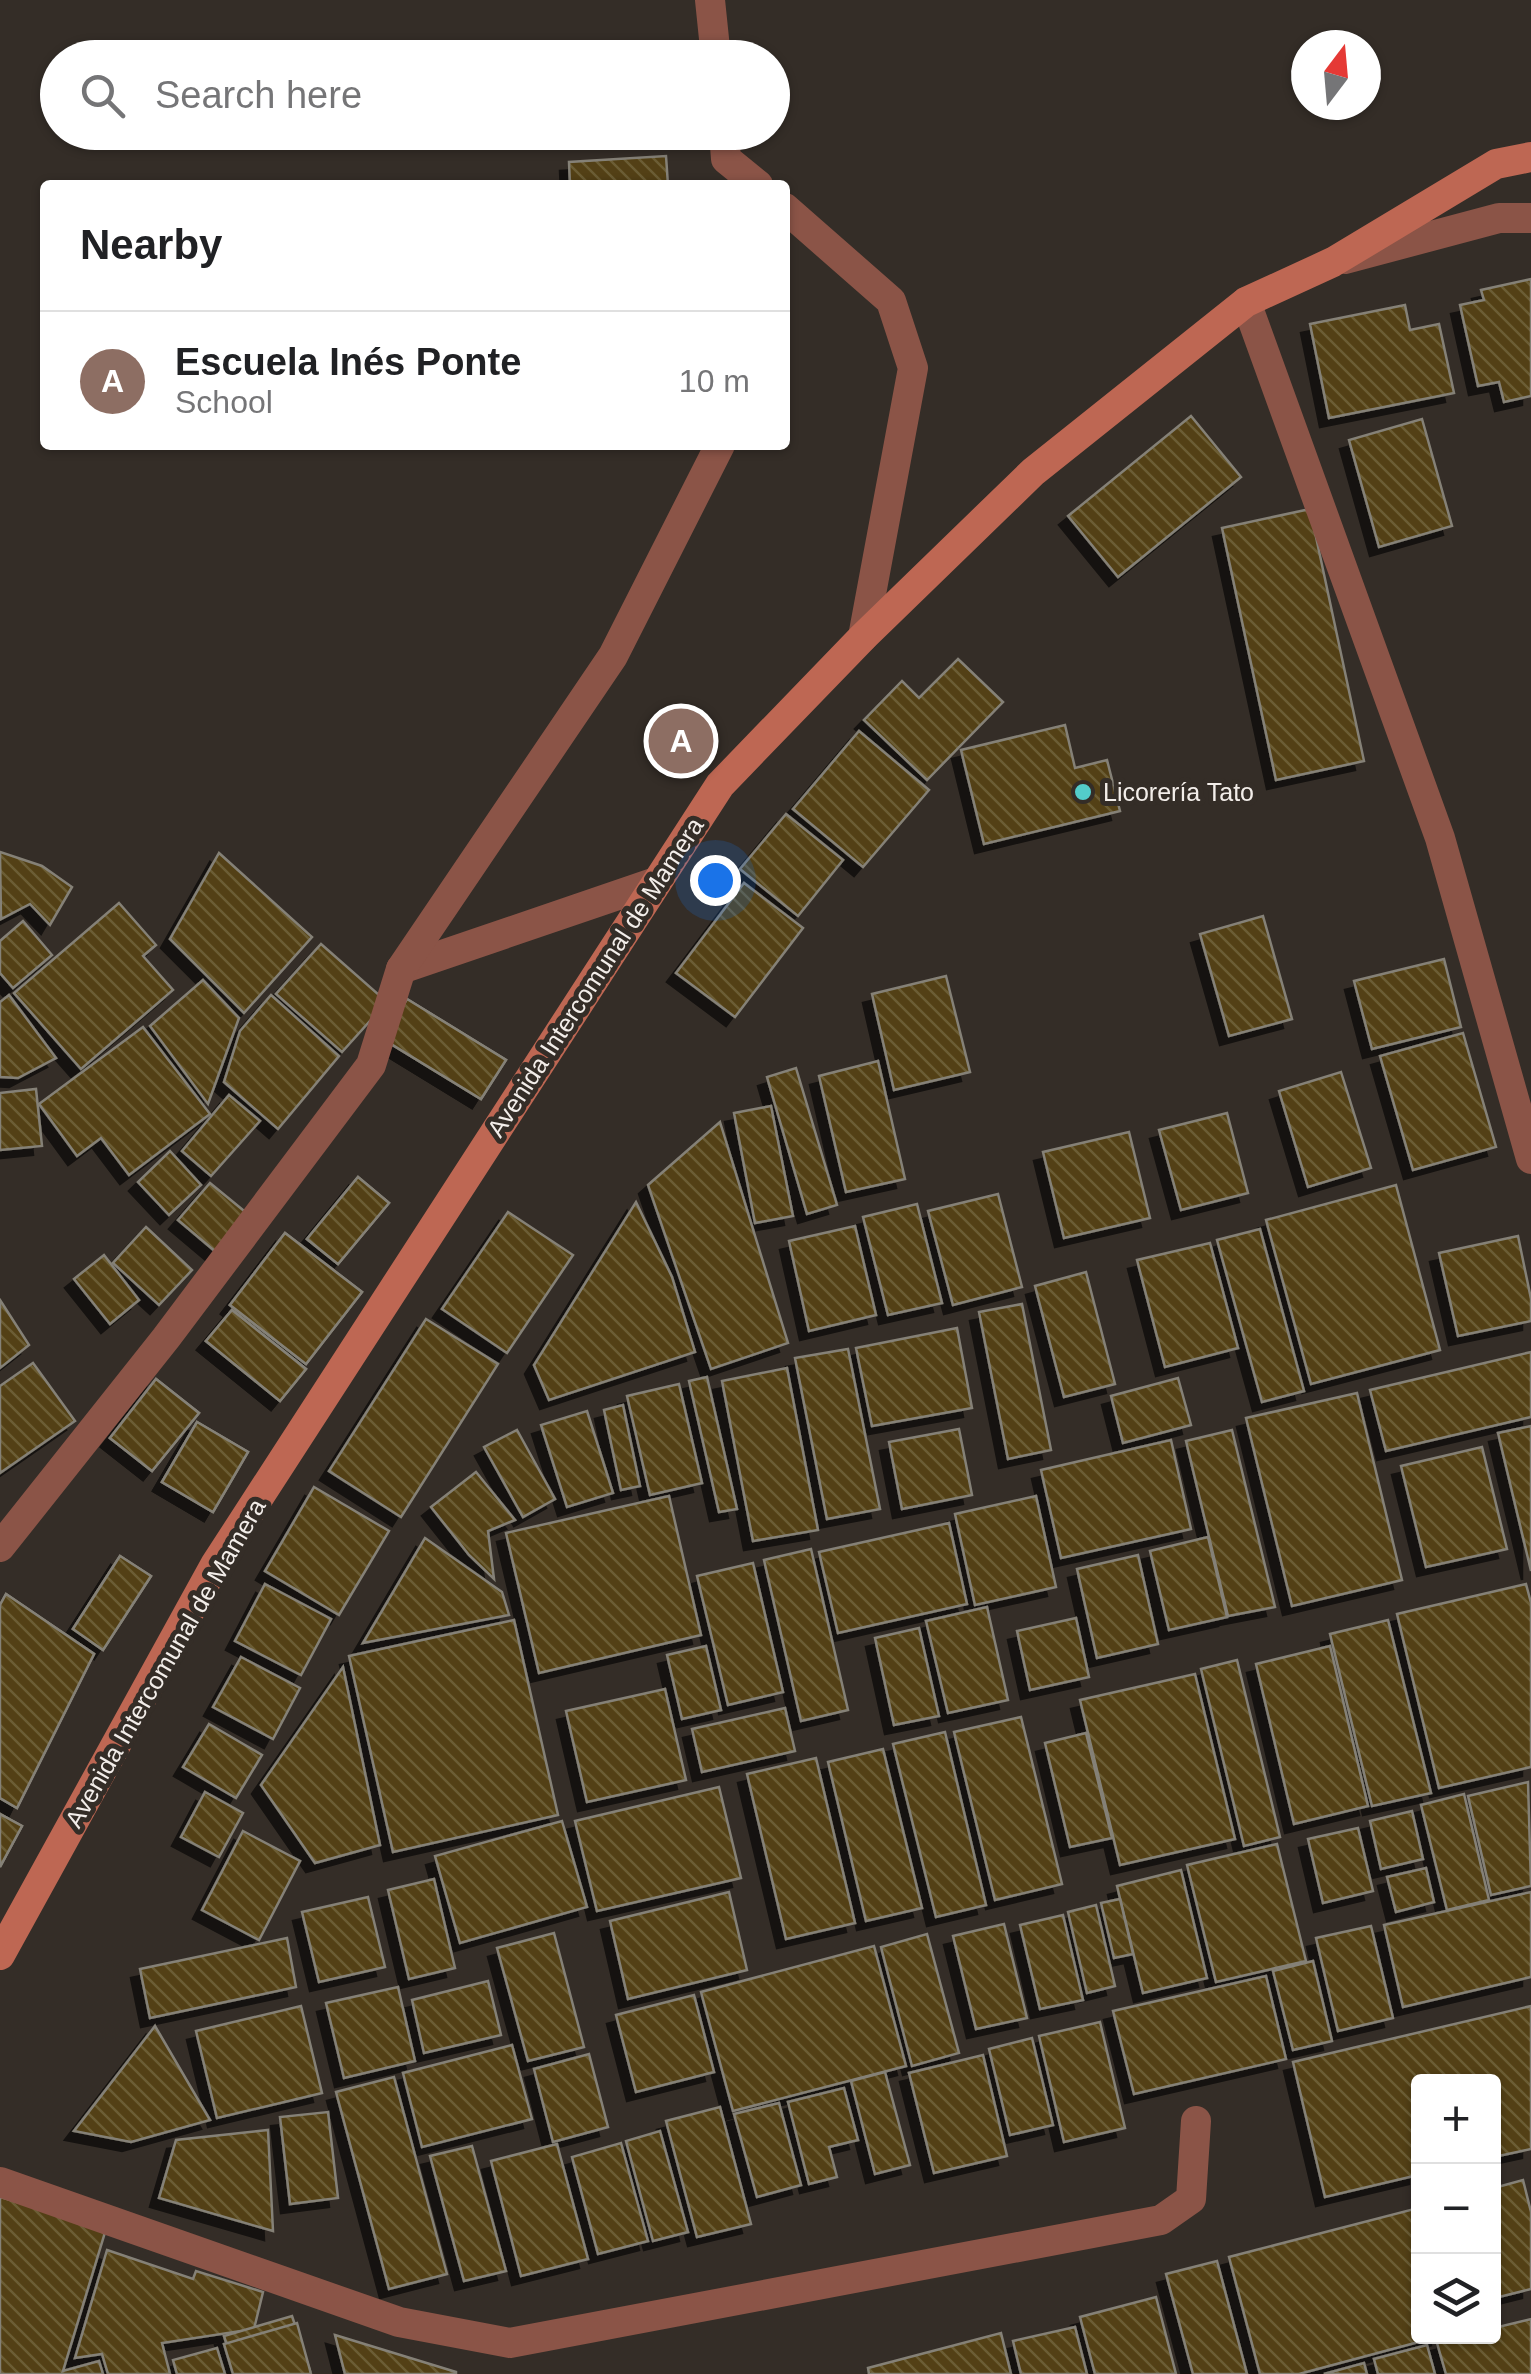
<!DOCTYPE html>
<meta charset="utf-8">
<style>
body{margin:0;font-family:Arial,sans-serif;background:#f6f6f6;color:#202124}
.controls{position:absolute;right:30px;bottom:30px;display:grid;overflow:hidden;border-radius:10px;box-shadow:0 2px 8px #0004}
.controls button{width:90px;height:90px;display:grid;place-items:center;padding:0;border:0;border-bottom:2px solid #e0e0e0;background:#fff;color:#202124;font:50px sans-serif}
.compass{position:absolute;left:1291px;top:30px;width:90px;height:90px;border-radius:50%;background:#fff;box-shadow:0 2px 8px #0004;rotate:16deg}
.you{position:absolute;left:715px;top:880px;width:35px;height:35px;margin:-25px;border:8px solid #fff;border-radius:50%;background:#1a73e8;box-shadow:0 0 0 15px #1a73e833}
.badge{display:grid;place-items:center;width:65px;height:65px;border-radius:50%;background:#1a73e8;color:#fff;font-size:32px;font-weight:700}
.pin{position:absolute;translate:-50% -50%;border:5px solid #fff;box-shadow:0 2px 10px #0006}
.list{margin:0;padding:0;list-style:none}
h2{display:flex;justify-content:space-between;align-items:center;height:130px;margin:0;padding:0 40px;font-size:42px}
h2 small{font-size:32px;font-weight:400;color:#757577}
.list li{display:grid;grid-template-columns:65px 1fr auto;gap:30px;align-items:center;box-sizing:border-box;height:140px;padding:0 40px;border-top:2px solid #e0e0e0}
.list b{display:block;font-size:38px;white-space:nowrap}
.list p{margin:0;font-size:32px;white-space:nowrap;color:#757577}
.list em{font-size:32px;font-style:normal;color:#757577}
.icon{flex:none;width:55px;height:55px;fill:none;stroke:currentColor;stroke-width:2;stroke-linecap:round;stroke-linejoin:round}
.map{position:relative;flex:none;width:1531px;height:2374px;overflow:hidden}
.search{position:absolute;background:#fff;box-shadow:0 2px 8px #0004;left:40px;top:40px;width:750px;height:110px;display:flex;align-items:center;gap:25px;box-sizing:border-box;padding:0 35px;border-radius:55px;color:#757577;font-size:38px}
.panel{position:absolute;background:#fff;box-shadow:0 2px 8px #0004;left:40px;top:180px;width:750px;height:270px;border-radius:10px}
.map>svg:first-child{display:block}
.building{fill:url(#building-back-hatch);stroke:#858177;stroke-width:2.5;filter:url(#shadow)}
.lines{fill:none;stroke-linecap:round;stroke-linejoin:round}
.street{stroke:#8b5447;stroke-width:30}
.secondary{stroke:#be6753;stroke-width:30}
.poi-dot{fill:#53cdca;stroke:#342d27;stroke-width:4}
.labels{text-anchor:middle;stroke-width:10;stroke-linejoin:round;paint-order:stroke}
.poi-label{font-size:25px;fill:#f3eeea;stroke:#342d27;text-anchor:start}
.street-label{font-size:25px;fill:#f3eeea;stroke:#342d27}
</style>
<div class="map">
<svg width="1531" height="2374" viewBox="0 0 1531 2374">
<defs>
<pattern id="building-back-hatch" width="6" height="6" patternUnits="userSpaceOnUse" patternTransform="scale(2.5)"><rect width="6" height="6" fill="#534113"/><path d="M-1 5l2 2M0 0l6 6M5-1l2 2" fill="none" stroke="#6c5d36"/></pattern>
<filter id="shadow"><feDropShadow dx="-9" dy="9" stdDeviation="0" flood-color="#0009"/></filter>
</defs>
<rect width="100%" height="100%" fill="#342d27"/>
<g class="building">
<polygon points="666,156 668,185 570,185 569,162"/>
<polygon points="1531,279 1531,396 1504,402 1499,382 1478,386 1460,305 1484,300 1481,290"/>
<polygon points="1405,305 1410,330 1439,324 1454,393 1329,418 1310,324"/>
<polygon points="1191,416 1241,477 1118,577 1068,516"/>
<polygon points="1422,419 1452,526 1379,547 1349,440"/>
<polygon points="1310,509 1364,761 1276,780 1222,528"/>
<polygon points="958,659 1003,702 927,780 864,720 902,681 919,698"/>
<polygon points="1065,725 1075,768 1107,760 1120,811 984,844 961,750"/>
<polygon points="859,731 929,790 863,867 793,809"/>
<polygon points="786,814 843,860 798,916 740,869"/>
<polygon points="0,852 42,866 72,887 50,925 30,904 1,919"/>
<polygon points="219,853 312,937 244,1013 170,939"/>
<polygon points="744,883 803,928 735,1017 676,973"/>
<polygon points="119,903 156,945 143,956 173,990 81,1069 14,993"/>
<polygon points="1263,916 1292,1019 1229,1036 1200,934"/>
<polygon points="23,921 52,955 13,988 0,973 0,941"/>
<polygon points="321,944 387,1002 342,1052 276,994"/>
<polygon points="1444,959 1461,1027 1372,1049 1354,981"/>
<polygon points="946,976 970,1072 894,1090 872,994"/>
<polygon points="203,980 239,1018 208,1104 150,1026"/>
<polygon points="9,995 56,1058 18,1078 0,1077 0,1002"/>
<polygon points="271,995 339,1056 278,1129 224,1082 240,1031"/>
<polygon points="407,999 506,1060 481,1099 383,1039"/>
<polygon points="407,999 506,1060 481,1099 383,1039"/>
<polygon points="143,1027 210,1114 129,1175 101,1138 77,1156 39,1104"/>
<polygon points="1463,1033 1496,1147 1413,1170 1380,1056"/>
<polygon points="878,1061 905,1179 846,1192 819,1076"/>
<polygon points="796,1068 837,1205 807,1214 767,1077"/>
<polygon points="1341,1072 1371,1168 1308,1187 1279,1091"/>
<polygon points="36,1089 42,1146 0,1150 0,1093"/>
<polygon points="229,1095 260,1121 211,1176 182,1151"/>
<polygon points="771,1106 793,1216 755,1223 734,1113"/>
<polygon points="1227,1113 1248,1193 1181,1210 1159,1130"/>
<polygon points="720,1122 788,1343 711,1369 648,1185"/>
<polygon points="1129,1132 1150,1218 1064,1238 1043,1152"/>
<polygon points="170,1151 201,1185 169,1215 138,1182"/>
<polygon points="358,1177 389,1203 338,1264 307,1239"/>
<polygon points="358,1177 389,1203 338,1264 307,1239"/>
<polygon points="210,1183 249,1215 217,1253 178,1220"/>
<polygon points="1396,1185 1440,1350 1311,1384 1266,1220"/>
<polygon points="998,1194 1022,1287 953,1305 928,1211"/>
<polygon points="636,1202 672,1277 695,1352 549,1400 534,1365"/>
<polygon points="917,1204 942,1303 888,1315 863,1217"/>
<polygon points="508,1212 573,1255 507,1353 442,1309"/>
<polygon points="855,1226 876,1315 809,1331 789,1241"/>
<polygon points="146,1227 192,1270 159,1305 113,1263"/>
<polygon points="1260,1229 1304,1391 1262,1402 1217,1240"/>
<polygon points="285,1233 362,1292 306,1364 230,1305"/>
<polygon points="285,1233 362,1292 306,1364 230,1305"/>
<polygon points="1518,1236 1531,1299 1531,1321 1458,1336 1439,1253"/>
<polygon points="1210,1243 1238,1348 1165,1367 1137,1260"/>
<polygon points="104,1255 139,1300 110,1324 74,1279"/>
<polygon points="1086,1272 1115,1384 1064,1397 1035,1286"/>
<polygon points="0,1300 29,1345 0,1368"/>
<polygon points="1022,1304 1051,1450 1008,1459 979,1312"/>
<polygon points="232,1310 306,1369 280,1401 206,1341"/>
<polygon points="232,1310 306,1369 280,1401 206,1341"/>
<polygon points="426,1319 498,1364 401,1517 329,1471"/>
<polygon points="957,1328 972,1408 872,1426 856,1348"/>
<polygon points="848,1349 880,1509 827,1519 795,1358"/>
<polygon points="1531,1352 1531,1417 1386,1451 1370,1390"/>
<polygon points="33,1363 75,1421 0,1473 0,1386"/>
<polygon points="787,1368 818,1530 753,1541 722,1381"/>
<polygon points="707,1377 737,1509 719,1512 689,1381"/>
<polygon points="1178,1378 1191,1425 1123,1443 1111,1396"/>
<polygon points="156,1379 199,1413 152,1471 110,1438"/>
<polygon points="156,1379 199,1413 152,1471 110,1438"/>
<polygon points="679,1384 702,1483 650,1495 627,1396"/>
<polygon points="1357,1393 1402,1580 1292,1606 1246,1418"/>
<polygon points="623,1405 640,1486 621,1490 604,1410"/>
<polygon points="587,1411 613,1493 567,1507 541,1425"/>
<polygon points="197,1422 248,1452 213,1512 162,1482"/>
<polygon points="197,1422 248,1452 213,1512 162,1482"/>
<polygon points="1531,1426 1531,1571 1498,1433"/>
<polygon points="959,1429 972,1495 902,1509 889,1442"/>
<polygon points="517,1430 555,1499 523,1517 484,1447"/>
<polygon points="1232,1430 1275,1607 1228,1616 1186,1441"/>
<polygon points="1171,1440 1191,1529 1061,1558 1041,1470"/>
<polygon points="1482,1447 1507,1549 1426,1567 1401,1466"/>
<polygon points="476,1472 515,1520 488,1531 494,1579 469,1555 431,1507"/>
<polygon points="314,1487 389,1531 339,1615 265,1571"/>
<polygon points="669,1496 701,1635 539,1673 506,1533"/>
<polygon points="1036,1496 1056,1587 975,1605 955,1514"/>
<polygon points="949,1523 967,1604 838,1633 819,1552"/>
<polygon points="1208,1537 1227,1617 1169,1630 1150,1551"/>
<polygon points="425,1538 502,1592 509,1615 363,1643"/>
<polygon points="811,1549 848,1710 801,1721 764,1560"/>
<polygon points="1138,1555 1158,1644 1097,1658 1077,1569"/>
<polygon points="120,1556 151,1576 103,1650 73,1629"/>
<polygon points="120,1556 151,1576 103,1650 73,1629"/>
<polygon points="753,1563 783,1692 728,1705 697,1576"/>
<polygon points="265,1584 331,1619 301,1675 235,1641"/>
<polygon points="1526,1584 1531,1603 1531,1767 1439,1788 1397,1614"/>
<polygon points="6,1594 94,1654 17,1808 0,1798 0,1605"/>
<polygon points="6,1594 94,1654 17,1808 0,1798 0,1605"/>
<polygon points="987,1607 1008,1700 948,1713 926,1621"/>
<polygon points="1076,1618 1089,1677 1030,1690 1017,1631"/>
<polygon points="514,1620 558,1815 393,1852 349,1656"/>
<polygon points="1388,1620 1431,1793 1372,1806 1330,1634"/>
<polygon points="919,1628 939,1716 894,1725 875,1638"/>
<polygon points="706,1646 721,1710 682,1719 667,1655"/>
<polygon points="1330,1646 1368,1806 1294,1824 1256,1664"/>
<polygon points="241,1657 300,1688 273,1739 213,1707"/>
<polygon points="1237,1660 1280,1837 1244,1846 1201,1669"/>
<polygon points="343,1667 380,1845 315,1863 261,1785"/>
<polygon points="1195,1674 1235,1839 1120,1865 1080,1700"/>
<polygon points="665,1689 686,1780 587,1802 566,1711"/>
<polygon points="785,1708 795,1751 702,1772 692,1729"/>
<polygon points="1021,1717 1062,1884 995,1900 954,1732"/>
<polygon points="209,1724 262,1755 236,1798 183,1767"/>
<polygon points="945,1732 986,1905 936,1917 893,1744"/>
<polygon points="1086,1733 1112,1838 1070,1847 1045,1743"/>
<polygon points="883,1749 922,1908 866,1921 828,1762"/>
<polygon points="816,1758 855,1923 786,1939 747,1774"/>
<polygon points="1528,1782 1531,1886 1491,1895 1468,1796"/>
<polygon points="719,1787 741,1878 597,1911 575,1821"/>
<polygon points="205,1792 243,1813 219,1857 181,1837"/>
<polygon points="1464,1794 1489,1900 1447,1910 1421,1805"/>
<polygon points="1412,1811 1423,1859 1381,1869 1370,1821"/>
<polygon points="0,1814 22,1826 0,1867"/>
<polygon points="0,1814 22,1826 0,1867"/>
<polygon points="562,1821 587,1907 460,1943 435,1856"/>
<polygon points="1358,1828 1373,1891 1323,1903 1308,1839"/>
<polygon points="243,1831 300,1861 259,1940 202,1910"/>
<polygon points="1277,1844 1306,1961 1216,1982 1187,1865"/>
<polygon points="1426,1868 1434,1902 1396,1912 1387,1877"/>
<polygon points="1181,1870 1207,1978 1143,1993 1117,1886"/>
<polygon points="434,1879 455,1968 409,1979 388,1890"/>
<polygon points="729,1892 747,1970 628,1999 610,1921"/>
<polygon points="1531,1892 1531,1977 1403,2007 1384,1925"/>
<polygon points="368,1897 385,1967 319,1982 302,1912"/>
<polygon points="1120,1899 1133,1954 1114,1958 1101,1903"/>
<polygon points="1096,1905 1115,1986 1087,1993 1068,1912"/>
<polygon points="1063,1915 1083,2000 1040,2009 1020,1925"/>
<polygon points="1004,1924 1027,2018 976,2029 953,1936"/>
<polygon points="1371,1926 1393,2018 1338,2031 1316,1938"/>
<polygon points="554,1933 584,2047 528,2061 497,1948"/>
<polygon points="927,1934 959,2053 912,2066 881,1947"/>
<polygon points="287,1938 296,1987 150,2018 140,1969"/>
<polygon points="874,1946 906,2066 733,2111 701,1992"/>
<polygon points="1313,1961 1332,2041 1293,2050 1273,1971"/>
<polygon points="1266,1976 1286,2059 1134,2094 1113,2011"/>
<polygon points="488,1981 501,2035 424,2053 412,2000"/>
<polygon points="398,1987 415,2061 344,2078 326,2003"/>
<polygon points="694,1995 714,2072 636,2092 616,2015"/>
<polygon points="301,2006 322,2093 217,2118 196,2031"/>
<polygon points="1531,2006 1531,2149 1494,2157 1494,2082 1418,2082 1418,2175 1325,2197 1293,2062"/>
<polygon points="1100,2022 1125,2128 1064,2142 1039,2036"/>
<polygon points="155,2026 210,2120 131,2142 74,2131"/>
<polygon points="1032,2038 1053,2125 1010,2135 989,2049"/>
<polygon points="512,2045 532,2119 422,2147 403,2073"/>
<polygon points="589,2054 608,2127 553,2142 534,2069"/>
<polygon points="983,2055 1007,2156 934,2173 909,2073"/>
<polygon points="885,2072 910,2165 875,2174 851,2081"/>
<polygon points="394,2077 447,2274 389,2289 336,2092"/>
<polygon points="844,2088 858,2140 829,2147 837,2177 809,2184 788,2102"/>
<polygon points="779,2103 801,2185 757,2197 734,2114"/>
<polygon points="720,2107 751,2224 697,2237 666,2121"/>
<polygon points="328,2112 338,2198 290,2204 280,2117"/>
<polygon points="268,2130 273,2231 159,2198 176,2140"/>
<polygon points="660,2131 688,2232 653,2241 626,2141"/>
<polygon points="621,2143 648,2241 598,2254 572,2157"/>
<polygon points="557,2144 588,2259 521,2276 491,2161"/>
<polygon points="472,2146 506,2271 464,2281 430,2156"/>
<polygon points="1523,2180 1531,2212 1531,2289 1499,2297 1494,2274 1494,2188"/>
<polygon points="0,2197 106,2229 63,2371 99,2361 103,2374 0,2374"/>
<polygon points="1418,2208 1418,2336 1441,2336 1299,2374 1260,2374 1229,2257"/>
<polygon points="107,2250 193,2279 196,2271 263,2292 254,2329 162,2343 170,2374 108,2374 102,2354 75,2358"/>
<polygon points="1217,2261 1247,2374 1193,2374 1166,2274"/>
<polygon points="1156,2297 1176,2374 1095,2374 1080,2317"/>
<polygon points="292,2316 310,2371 299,2374 236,2374 224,2336"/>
<polygon points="1531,2319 1531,2374 1446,2374 1437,2343 1463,2336 1494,2336 1494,2328"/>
<polygon points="297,2323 311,2374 233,2374 224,2344"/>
<polygon points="1075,2327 1087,2374 1021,2374 1013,2341"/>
<polygon points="1001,2333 1011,2374 869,2374 868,2368"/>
<polygon points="335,2335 456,2372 456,2374 345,2374"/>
<polygon points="1427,2345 1435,2374 1378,2374 1374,2359"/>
<polygon points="217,2348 225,2374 177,2374 173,2360"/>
<polygon points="1364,2363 1367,2374 1324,2374"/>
</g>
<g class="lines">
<g class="street">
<polyline points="710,0 716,58"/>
<polyline points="724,132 726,159 758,185"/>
<polyline points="785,208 891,301 913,368 863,637"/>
<polyline points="1345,259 1499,218 1531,218"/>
<polyline points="1246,302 1440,838 1531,1159"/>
<polyline points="401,969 656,882"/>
<polyline points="0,1547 166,1338 371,1065 401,969 613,656 720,445"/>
<polyline points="0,2182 399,2322 510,2343 1161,2220 1191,2199 1196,2121"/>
</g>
<polyline class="secondary" points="0,1955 215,1565 720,785 863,637 1033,472 1246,302 1333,262 1496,164 1531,157"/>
</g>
<circle class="poi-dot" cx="1083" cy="792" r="10"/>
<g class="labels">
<g class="poi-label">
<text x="1103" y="801">Licorería Tato</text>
</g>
<g class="street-label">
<text transform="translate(595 977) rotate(-57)" y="9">Avenida Intercomunal de Mamera</text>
<text transform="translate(165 1663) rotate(-60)" y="9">Avenida Intercomunal de Mamera</text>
</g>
</g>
</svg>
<div class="controls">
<button>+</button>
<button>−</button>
<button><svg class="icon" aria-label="layers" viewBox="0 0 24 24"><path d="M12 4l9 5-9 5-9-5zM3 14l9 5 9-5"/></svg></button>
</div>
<svg class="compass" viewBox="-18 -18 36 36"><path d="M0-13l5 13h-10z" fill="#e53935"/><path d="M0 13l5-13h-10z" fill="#757577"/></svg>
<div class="you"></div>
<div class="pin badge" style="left:681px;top:741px;background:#8d6e63">A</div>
<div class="search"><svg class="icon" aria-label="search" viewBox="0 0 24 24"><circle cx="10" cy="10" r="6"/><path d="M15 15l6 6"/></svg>Search here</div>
<section class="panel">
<h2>Nearby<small></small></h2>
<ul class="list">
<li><span class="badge" style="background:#8d6e63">A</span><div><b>Escuela Inés Ponte</b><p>School</p></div><em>10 m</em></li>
</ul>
</section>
</div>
